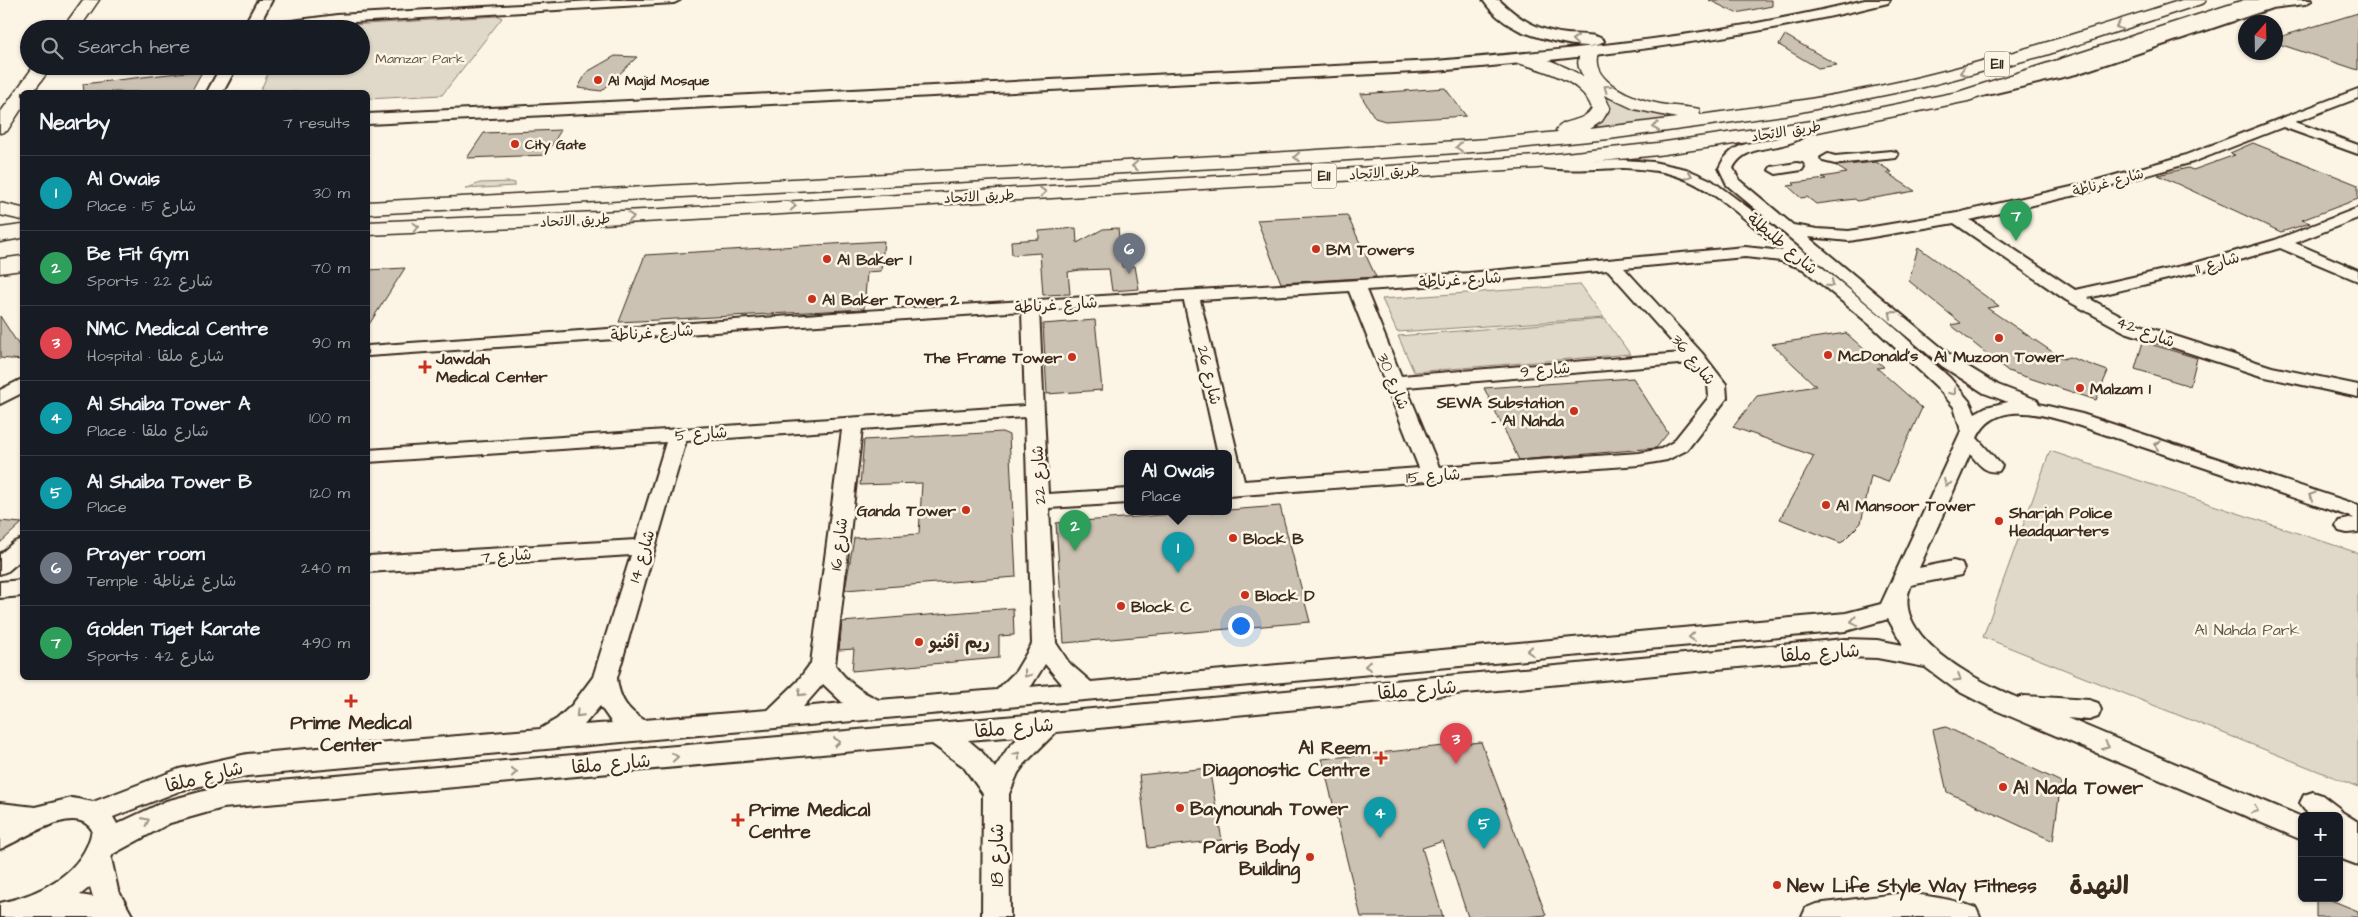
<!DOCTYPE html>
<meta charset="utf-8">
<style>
body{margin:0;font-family:"Architects Daughter","Playpen Sans Arabic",sans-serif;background:#20242c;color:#f1f3f6}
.controls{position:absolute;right:15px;bottom:15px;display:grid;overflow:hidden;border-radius:8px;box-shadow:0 1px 4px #0004}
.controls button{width:45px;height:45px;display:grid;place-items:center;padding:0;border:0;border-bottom:1px solid #363941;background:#171b24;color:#f1f3f6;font:25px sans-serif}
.compass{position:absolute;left:2238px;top:15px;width:45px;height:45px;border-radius:50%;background:#171b24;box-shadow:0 1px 4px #0004;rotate:20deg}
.you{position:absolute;left:1240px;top:625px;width:18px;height:18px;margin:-12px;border:4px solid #fff;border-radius:50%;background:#1a73e8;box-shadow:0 0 0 8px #1a73e833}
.badge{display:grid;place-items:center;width:32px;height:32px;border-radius:50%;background:#db2777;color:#fff;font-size:16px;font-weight:700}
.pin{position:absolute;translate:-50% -41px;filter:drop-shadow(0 1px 2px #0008)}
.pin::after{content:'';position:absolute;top:26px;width:18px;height:15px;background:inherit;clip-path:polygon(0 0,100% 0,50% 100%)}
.popup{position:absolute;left:1124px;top:450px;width:108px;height:65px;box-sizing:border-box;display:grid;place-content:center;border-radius:8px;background:#171b24;filter:drop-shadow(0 1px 4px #0005);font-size:16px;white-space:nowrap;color:#9ea1a6}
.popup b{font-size:19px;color:#f1f3f6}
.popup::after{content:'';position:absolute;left:50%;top:100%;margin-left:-10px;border:10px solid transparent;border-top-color:#171b24}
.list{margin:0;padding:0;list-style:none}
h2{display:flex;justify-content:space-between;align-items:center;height:65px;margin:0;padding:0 20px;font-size:21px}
h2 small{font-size:16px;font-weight:400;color:#9ea1a6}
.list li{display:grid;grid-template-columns:32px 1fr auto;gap:15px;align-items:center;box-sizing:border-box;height:75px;padding:0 20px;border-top:1px solid #363941}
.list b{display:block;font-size:19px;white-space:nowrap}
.list p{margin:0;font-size:16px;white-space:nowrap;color:#9ea1a6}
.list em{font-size:16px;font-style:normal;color:#9ea1a6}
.icon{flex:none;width:28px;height:28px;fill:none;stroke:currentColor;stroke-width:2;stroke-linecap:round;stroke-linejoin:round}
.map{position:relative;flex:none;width:2358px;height:917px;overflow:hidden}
.search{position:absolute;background:#171b24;box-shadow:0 1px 4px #0004;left:20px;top:20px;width:350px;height:55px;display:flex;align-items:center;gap:12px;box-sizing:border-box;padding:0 18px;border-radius:28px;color:#9ea1a6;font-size:19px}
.panel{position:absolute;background:#171b24;box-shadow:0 1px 4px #0004;left:20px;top:90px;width:350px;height:590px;border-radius:8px}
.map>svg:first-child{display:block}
.green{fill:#e0d8c8;stroke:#8e8173}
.building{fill:#ccc2b3;stroke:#3b2a1e}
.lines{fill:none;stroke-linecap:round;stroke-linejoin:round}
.minor-casing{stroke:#3b2a1e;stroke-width:4}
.major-casing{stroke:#3b2a1e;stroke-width:4}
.highway-casing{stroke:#3b2a1e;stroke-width:3}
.minor{fill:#fcf5e5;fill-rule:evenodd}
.major{fill:#fcf5e5;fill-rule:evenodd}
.highway{fill:#fcf5e5;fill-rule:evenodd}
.oneway{stroke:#9c9082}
.poi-dot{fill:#c8321e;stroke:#fcf5e5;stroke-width:2}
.labels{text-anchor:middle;stroke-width:5;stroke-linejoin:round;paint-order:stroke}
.far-park-label{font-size:14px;fill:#645648;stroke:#fcf5e5}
.far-poi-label{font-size:14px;font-weight:bold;fill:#3b2a1e;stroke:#fcf5e5;text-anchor:start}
.far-street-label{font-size:14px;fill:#3b2a1e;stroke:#fcf5e5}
.shield{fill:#fcf5e5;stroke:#75675a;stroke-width:1}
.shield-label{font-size:15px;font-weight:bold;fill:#3b2a1e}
.street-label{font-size:16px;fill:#3b2a1e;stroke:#fcf5e5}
.poi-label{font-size:16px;font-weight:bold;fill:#3b2a1e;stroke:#fcf5e5;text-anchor:start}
.park-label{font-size:16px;fill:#645648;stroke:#fcf5e5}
.near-street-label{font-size:19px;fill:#3b2a1e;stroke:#fcf5e5}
.near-poi-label{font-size:19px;font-weight:bold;fill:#3b2a1e;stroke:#fcf5e5;text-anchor:start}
.near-district-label{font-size:25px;font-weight:bold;fill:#3b2a1e;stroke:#fcf5e5}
</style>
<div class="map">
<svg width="2358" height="917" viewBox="0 0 2358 917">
<rect width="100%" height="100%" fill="#fcf5e5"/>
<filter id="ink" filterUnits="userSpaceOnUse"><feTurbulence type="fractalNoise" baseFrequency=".02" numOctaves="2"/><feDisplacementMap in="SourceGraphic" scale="10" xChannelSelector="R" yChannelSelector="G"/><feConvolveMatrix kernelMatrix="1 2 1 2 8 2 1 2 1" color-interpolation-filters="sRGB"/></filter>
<g filter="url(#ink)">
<g class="green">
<polygon points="499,16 502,18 442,95 368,99 368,92 260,92 271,66 361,66 361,29 300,28"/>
<path d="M1615 98 1683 118 1589 128C1602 122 1615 115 1606 99Z"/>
<polygon points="511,182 515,183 515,186 465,189 480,183"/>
<polygon points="1581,285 1604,318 1397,332 1382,299"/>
<polygon points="1605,319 1630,354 1414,372 1398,336"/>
<polygon points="2050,451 2358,553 2358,787 1983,637"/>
</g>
<g class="building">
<polygon points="1709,0 1772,0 1772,6 1736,13"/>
<polygon points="2358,13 2358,70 2276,43 2276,38"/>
<polygon points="1785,35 1837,65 1818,68 1779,45"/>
<polygon points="615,56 637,57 602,91 578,88 587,72"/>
<polygon points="203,70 191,92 84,92 83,84"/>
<polygon points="1445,88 1466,116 1385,121 1375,118 1360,94"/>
<polygon points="561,130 546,155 467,158 484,133"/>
<polygon points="2253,143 2358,185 2358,199 2302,220 2310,223 2281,232 2158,175 2188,168 2193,170 2235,155 2230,153"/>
<polygon points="1876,162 1892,172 1887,173 1915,191 1857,201 1855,199 1816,204 1807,197 1801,198 1788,186 1795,185 1793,183 1826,179 1822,177 1847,173 1836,166"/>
<polygon points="1347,215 1376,277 1281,283 1257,220"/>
<polygon points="1076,228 1077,243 1103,229 1118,228 1122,267 1135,266 1139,289 1112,291 1109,269 1080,270 1068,272 1070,294 1043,295 1040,253 1012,255 1011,241 1039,239 1039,231"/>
<polygon points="884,241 881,271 867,272 864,309 619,322 645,255"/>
<polygon points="1918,247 1999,306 1987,308 2063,359 2069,357 2108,371 2096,400 2008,371 1951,325 1961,323 1909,281"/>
<polygon points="405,268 368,326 368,270"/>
<polygon points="0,316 22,350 22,360 0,358"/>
<polygon points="1095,320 1102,390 1047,394 1043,324"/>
<polygon points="1846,333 1884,367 1877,368 1922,408 1888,482 1871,476 1861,523 1841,543 1780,519 1814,456 1733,427 1757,396 1816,386 1772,344"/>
<polygon points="2143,342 2197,358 2190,386 2135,369"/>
<polygon points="1633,378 1668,433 1656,448 1519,460 1484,388"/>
<polygon points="1002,432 1009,435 1016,577 845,590 854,538 919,534 922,483 860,485 864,440"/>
<polygon points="1280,506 1310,622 1064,643 1056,523 1202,512 1228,512 1228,510"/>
<polygon points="0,521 22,523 0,543"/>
<polygon points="1013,608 1014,635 999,636 999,658 852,671 854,649 839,650 842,622"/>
<polygon points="1946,727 2061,782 2053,841 1947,792 1933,730"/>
<polygon points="1481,742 1546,915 1525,917 1468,917 1443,841 1422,848 1443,917 1361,917 1322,759"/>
<polygon points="1209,768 1222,840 1148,848 1139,775"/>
<polygon points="2316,898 2326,898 2358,911 2358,917 2316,917"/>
</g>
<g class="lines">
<defs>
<g id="minor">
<polygon points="612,0 680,0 674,3 337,23 290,29 255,29 261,25 337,15"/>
<path d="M2358 89V98L2295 122 2358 145V154L2283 127 2193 162 2088 192 1970 220 2075 290 2195 263 2275 240 2358 208V218L2295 243 2358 270V281L2280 248 2205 270 2088 298 2137 324 2272 367 2358 385V397L2261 376 2125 332 2066 300 1954 223 1849 241 1808 237 1954 358 1998 385 2037 400 2039 404 2082 414 2358 505V532L2347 533 2339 531 2336 526 2339 521 2354 518 2068 422C2036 413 1994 401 1977 438L2002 466 1999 471C1985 474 1979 464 1970 454L1919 568 1953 561 1961 563 1964 569 1961 575 1911 585C1888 637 1981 683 2018 698L2024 696 2089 700 2098 703 2101 710 2098 717 2089 720 2067 718 2302 817V840L1993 709 1956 690 1925 667 1877 658 1845 657 1056 732 1026 762 1018 773 1009 794 1010 917H982L983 794 963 766 932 744 223 808 170 823 113 854 111 858 118 890 133 917H0V903C39 895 84 873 92 830 75 802 21 841 0 849V803L35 807 72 798 93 802 179 769 247 754 540 729 557 719 572 705 593 677 631 555 368 572V556L636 540 666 442 368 462V450L1025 406 1022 311 368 356V346L833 313 1469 273 1745 247 1783 251C1752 226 1714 188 1677 176 1660 170 1641 169 1624 168 1607 168 1538 174 1530 162L1537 158 1579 162 1623 160 1653 162 1686 169 1711 180 1766 221 1886 320 1950 378 1970 402 1975 413 1986 407 2008 402 1984 393 1942 366 1727 185 1719 168C1738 128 1772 153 1798 126H1808L1810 129C1791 156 1748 138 1733 168L1739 180 1793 225 1817 229 1849 231 1957 213 2080 185 2183 156ZM1745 257 1781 261 1803 269 1874 328 1936 386 1954 407 1961 431 1881 604 1846 613 1091 682 1069 663 1056 643 1049 508 1128 503V489L1048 494 1039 310 1184 301 1218 454H1228V496L1639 465 1667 460 1687 450 1727 398 1726 384 1702 353 1624 268ZM1608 270 1682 353 1401 376 1366 290 1469 283ZM1349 291 1419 468 1244 481 1200 300ZM1691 363 1708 384 1709 397 1673 442 1661 449 1639 453 1439 467 1406 387ZM1025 417 1032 644 1016 671 997 690 879 700C861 692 846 681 835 665L862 429ZM842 430 811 663 797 682 768 710 644 720C627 710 619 698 617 678L686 441ZM1888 619 1903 645 1877 640 1845 639 1049 713 223 786 166 801 117 824 113 817 182 790 247 776 1846 631ZM1045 664 1062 684 1030 687 1032 685ZM823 684 843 703 803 707ZM600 706 612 723 584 725ZM1020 736 1008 748 995 768 981 751 968 740ZM90 887 93 897 80 895Z"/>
<polygon points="1891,151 1896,152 1898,155 1896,158 1835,164 1823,161 1821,158 1828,154 1835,156"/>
<polygon points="1797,163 1802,164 1804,167 1802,170 1776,174 1769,170 1771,167"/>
<polygon points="22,379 22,393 0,404 0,390"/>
<polygon points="22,539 22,559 8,571 0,574 0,554 14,542"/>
<polygon points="22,580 22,596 0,598 0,582"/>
<path d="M2313 792 2322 795 2339 808 2342 812 2358 822V865L2339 858V816C2322 816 2309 821 2300 803L2304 795Z"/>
<path d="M1904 893C1929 896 1953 899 1976 908L1980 917H1802L1806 908 1816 904Z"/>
</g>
<g id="major">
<polygon points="258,0 272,0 257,29 242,29"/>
<path d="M1483 0H1499C1519 19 1538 31 1567 34 1576 35 1598 33 1604 41 1594 55 1528 36 1515 28 1503 22 1490 11 1483 0Z"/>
<path d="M1865 0H1890L1888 3C1739 40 1588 58 1435 71L368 124V114L1435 61C1580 49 1724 35 1865 0Z"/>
<polygon points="2268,0 2312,0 2305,4 2272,8 2076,74 1987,95 1981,94 1979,90 1981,86 2065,67"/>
<polygon points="221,66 237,66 223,92 207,92"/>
</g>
<g id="highway">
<polygon points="83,0 99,0 79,29 62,29"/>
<path d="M2182 0H2206L2204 3 2046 55 1924 87 1791 114 1609 139 1488 151 1271 165 368 214V202L1271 153 1488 139 1558 132 1556 130C1564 118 1584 123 1592 108 1582 80 1543 70 1518 63L1515 59 1518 55C1535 51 1569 68 1584 77 1577 67 1576 60 1583 49H1595L1598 53C1588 82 1637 100 1660 104 1673 107 1686 106 1699 109L1700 115C1775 105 1851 94 1924 76 2011 55 2096 27 2182 0ZM1604 95 1634 109 1677 118 1590 129 1602 121 1610 108Z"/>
<polygon points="2244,0 2268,0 2266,3 1968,101 1818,132 1658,155 1537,168 1390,178 644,222 368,235 368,222 644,210 1390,166 1537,156 1658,143 1818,120 1958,92"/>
<polygon points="34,66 52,66 33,92 22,92 22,108 7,131 0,133 0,113"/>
<polygon points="0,203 22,208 22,220 0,215"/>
<polygon points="22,225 22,238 0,242 0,228"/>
<polygon points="22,256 22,270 0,273 0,259"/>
</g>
</defs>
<use href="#minor" class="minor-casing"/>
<use href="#major" class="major-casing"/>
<use href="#highway" class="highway-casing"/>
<use href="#minor" class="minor"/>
<use href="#major" class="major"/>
<use href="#highway" class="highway"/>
</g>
<defs><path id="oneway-chevron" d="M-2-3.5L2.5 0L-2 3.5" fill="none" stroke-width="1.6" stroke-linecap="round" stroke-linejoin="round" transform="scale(1.25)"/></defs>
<g class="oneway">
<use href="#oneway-chevron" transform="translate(2119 26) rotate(162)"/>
<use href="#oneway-chevron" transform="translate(1575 40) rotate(-174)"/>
<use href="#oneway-chevron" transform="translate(1963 72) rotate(166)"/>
<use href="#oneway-chevron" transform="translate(1607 88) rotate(-144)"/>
<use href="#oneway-chevron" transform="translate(1656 127) rotate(173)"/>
<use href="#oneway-chevron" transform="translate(1459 147) rotate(176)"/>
<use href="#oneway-chevron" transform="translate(1297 157) rotate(176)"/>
<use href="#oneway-chevron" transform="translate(1135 166) rotate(177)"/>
<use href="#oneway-chevron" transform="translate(1689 175) rotate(21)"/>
<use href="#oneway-chevron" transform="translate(1043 192) rotate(-3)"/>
<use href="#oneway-chevron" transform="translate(793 206) rotate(-3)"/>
<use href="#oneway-chevron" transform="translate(631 217) rotate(-3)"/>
<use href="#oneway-chevron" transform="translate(416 227) rotate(-3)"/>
<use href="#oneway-chevron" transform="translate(1831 284) rotate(40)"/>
<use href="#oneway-chevron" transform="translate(1892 314) rotate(-140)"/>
<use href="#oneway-chevron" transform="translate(1953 392) rotate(49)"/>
<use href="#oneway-chevron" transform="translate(2157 445) rotate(-162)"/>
<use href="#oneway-chevron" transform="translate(1947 483) rotate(115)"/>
<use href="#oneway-chevron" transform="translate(2312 496) rotate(-162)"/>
<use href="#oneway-chevron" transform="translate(1854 621) rotate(169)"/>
<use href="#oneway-chevron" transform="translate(1692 637) rotate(175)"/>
<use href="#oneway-chevron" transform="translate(1530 651) rotate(175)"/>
<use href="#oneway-chevron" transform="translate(1368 666) rotate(174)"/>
<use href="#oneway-chevron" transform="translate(1027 674) rotate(127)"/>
<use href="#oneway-chevron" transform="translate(1958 678) rotate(32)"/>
<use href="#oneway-chevron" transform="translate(801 693) rotate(133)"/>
<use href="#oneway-chevron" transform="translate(579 714) rotate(135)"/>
<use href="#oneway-chevron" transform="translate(837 742) rotate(-5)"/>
<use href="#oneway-chevron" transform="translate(2106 746) rotate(23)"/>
<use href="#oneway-chevron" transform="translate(1017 755) rotate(-53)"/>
<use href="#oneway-chevron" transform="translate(675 757) rotate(-5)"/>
<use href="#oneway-chevron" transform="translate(514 772) rotate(-5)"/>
<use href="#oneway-chevron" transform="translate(2255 810) rotate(23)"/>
<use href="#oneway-chevron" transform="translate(146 821) rotate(-26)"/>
</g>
</g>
<g class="poi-dot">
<circle cx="598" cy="80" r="5"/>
<circle cx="515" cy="144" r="5"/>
<circle cx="1316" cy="249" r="5"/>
<circle cx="827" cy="259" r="5"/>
<circle cx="812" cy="299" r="5"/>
<circle cx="1999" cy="338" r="5"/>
<circle cx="1828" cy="355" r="5"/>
<circle cx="1072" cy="357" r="5"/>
<path d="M422.5 359.5h5v5h5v5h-5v5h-5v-5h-5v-5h5z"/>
<circle cx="2080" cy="388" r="5"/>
<circle cx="1574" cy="411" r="5"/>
<circle cx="1826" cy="505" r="5"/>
<circle cx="966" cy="510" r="5"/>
<circle cx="1999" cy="521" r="5"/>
<circle cx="1233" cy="538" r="5"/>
<circle cx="1245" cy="595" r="5"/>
<circle cx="1121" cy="606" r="5"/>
<circle cx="919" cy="642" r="5"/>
<path d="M348.5 693.5h5v5h5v5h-5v5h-5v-5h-5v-5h5z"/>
<path d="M1378.5 750.5h5v5h5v5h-5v5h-5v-5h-5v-5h5z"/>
<circle cx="2003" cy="787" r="5"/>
<circle cx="1180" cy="808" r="5"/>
<path d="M735.5 812.5h5v5h5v5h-5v5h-5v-5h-5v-5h5z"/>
<circle cx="1310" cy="857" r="5"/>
<circle cx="1777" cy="885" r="5"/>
</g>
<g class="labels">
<g class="far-park-label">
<text x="420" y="63">Mamzar Park</text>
</g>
<g class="far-poi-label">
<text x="608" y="85">Al Majid Mosque</text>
<text x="525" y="149">City Gate</text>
</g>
<g class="far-street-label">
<text transform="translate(1786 131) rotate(-9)" y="5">طريق الاتحاد</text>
<text transform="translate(1384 172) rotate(-4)" y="5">طريق الاتحاد</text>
<text transform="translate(2108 182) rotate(-15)" y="5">شارع غرناطة</text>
<text transform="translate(979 196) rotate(-3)" y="5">طريق الاتحاد</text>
<text transform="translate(575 220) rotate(-3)" y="5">طريق الاتحاد</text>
</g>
<g class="shield">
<rect x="1984.5" y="51.5" width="25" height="25" rx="4"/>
<rect x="1311.5" y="163.5" width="25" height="25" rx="4"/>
</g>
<g class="shield-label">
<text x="1997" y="69">E11</text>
<text x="1324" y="181">E11</text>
</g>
<g class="street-label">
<text transform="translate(1783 243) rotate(40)" y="6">شارع طليطلة</text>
<text transform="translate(2217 262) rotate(-16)" y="6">شارع 11</text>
<text transform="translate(1460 279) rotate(-4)" y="6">شارع غرناطة</text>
<text transform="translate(1056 304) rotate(-4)" y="6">شارع غرناطة</text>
<text transform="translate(2146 331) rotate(21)" y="6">شارع 42</text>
<text transform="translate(652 332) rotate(-4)" y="6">شارع غرناطة</text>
<text transform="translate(1694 359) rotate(51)" y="6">شارع 36</text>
<text transform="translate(1545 369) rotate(-5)" y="6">شارع 9</text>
<text transform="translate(1210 375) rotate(77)" y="6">شارع 26</text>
<text transform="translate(1394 381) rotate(68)" y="6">شارع 30</text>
<text transform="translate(701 433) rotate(-4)" y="6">شارع 5</text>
<text transform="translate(1038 475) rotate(-93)" y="6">شارع 22</text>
<text transform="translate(1433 475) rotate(-4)" y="6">شارع 15</text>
<text transform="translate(838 544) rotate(-83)" y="6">شارع 16</text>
<text transform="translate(506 555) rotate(-4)" y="6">شارع 7</text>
<text transform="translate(641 556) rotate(-73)" y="6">شارع 14</text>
</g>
<g class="poi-label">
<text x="1326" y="255">BM Towers</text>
<text x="837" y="265">Al Baker 1</text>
<text x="822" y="305">Al Baker Tower 2</text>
<text x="1838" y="361">McDonald's</text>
<text x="1999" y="362" text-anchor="middle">Al Muzoon Tower</text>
<text x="1062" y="363" text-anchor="end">The Frame Tower</text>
<text x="436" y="364">Jawdah<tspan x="436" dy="18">Medical Center</tspan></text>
<text x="2090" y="394">Malzam 1</text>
<text x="1564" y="408" text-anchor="end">SEWA Substation<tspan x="1564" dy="18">- Al Nahda</tspan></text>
<text x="1836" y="511">Al Mansoor Tower</text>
<text x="956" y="516" text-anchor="end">Ganda Tower</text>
<text x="2009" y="518">Sharjah Police<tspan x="2009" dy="18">Headquarters</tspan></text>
<text x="1243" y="544">Block B</text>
<text x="1255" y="601">Block D</text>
<text x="1131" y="612">Block C</text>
<text x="929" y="648">ريم أڤنيو</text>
</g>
<g class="park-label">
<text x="2247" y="635">Al Nahda Park</text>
</g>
<g class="near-street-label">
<text transform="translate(1820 652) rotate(-4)" y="7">شارع ملقا</text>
<text transform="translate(1417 689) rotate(-5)" y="7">شارع ملقا</text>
<text transform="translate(1014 727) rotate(-5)" y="7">شارع ملقا</text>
<text transform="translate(611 763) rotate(-5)" y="7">شارع ملقا</text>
<text transform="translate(204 776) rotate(-14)" y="7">شارع ملقا</text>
<text transform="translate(996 855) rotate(-90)" y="7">شارع 18</text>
</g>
<g class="near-poi-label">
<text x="351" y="729" text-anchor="middle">Prime Medical<tspan x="351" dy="22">Center</tspan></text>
<text x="1370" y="754" text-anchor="end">Al Reem<tspan x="1370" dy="22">Diagonostic Centre</tspan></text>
<text x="2013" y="794">Al Nada Tower</text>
<text x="1190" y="815">Baynounah Tower</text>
<text x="749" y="816">Prime Medical<tspan x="749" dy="22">Centre</tspan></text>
<text x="1300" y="853" text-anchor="end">Paris Body<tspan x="1300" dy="22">Building</tspan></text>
<text x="1787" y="892">New Life Style Way Fitness</text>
</g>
<g class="near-district-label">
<text x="2099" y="894">النهدة</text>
</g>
</g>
</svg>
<div class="controls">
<button>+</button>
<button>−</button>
</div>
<svg class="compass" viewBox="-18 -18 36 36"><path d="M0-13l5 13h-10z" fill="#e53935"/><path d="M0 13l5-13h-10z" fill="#9ea1a6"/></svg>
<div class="you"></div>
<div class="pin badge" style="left:1178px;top:573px;background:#0f9aa8">1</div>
<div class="popup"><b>Al Owais</b>Place</div>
<div class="pin badge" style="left:1075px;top:551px;background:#2e9e5b">2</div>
<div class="pin badge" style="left:1456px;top:764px;background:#e0444e">3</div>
<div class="pin badge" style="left:1380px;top:838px;background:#0f9aa8">4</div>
<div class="pin badge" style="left:1484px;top:849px;background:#0f9aa8">5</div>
<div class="pin badge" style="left:1129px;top:274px;background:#6b7280">6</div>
<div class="pin badge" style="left:2016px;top:241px;background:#2e9e5b">7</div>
<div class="search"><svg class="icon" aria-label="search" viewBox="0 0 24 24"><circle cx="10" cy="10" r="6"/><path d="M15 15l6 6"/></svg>Search here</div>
<section class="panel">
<h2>Nearby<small>7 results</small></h2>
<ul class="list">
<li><span class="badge" style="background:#0f9aa8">1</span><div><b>Al Owais</b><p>Place · شارع 15</p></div><em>30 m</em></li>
<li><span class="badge" style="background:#2e9e5b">2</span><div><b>Be Fit Gym</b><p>Sports · شارع 22</p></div><em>70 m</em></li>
<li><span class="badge" style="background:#e0444e">3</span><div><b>NMC Medical Centre</b><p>Hospital · شارع ملقا</p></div><em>90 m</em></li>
<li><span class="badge" style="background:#0f9aa8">4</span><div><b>Al Shaiba Tower A</b><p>Place · شارع ملقا</p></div><em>100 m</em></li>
<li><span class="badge" style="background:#0f9aa8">5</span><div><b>Al Shaiba Tower B</b><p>Place</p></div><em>120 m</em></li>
<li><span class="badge" style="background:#6b7280">6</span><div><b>Prayer room</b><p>Temple · شارع غرناطة</p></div><em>240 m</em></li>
<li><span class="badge" style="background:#2e9e5b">7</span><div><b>Golden Tiget Karate</b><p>Sports · شارع 42</p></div><em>490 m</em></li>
</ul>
</section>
</div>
